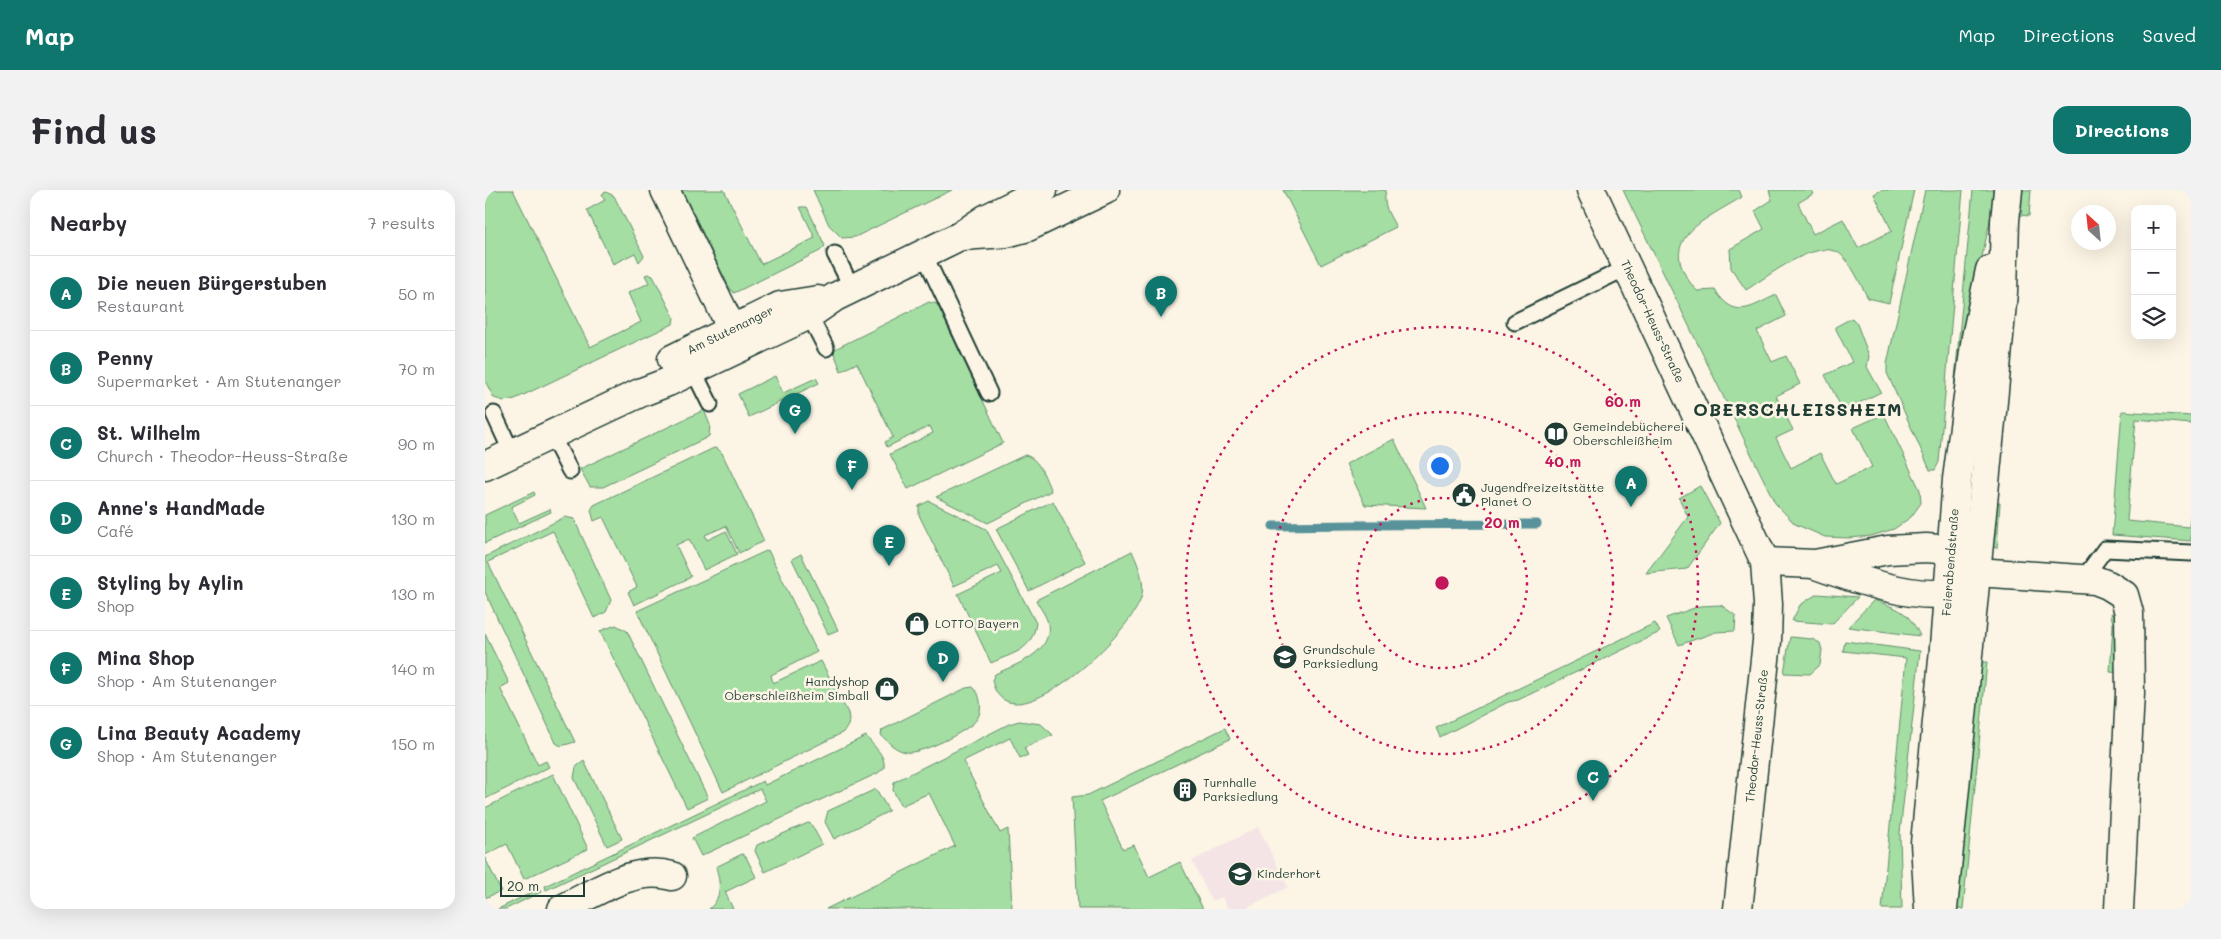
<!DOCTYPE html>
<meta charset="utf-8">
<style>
body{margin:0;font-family:Mali,sans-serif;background:#f2f2f3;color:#2b2b33}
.controls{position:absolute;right:15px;top:15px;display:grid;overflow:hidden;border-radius:10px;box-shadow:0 5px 20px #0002}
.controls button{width:45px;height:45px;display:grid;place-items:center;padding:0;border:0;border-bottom:1px solid #e1e1e2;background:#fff;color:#2b2b33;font:25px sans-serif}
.compass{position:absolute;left:1586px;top:15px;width:45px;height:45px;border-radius:50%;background:#fff;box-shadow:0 5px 20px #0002;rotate:333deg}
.scale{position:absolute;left:15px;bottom:12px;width:85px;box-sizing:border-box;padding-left:5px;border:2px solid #1f3d34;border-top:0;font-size:14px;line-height:18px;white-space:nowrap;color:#1f3d34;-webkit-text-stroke:4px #fcf5e5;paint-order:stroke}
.you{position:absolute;left:954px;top:275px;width:18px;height:18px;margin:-12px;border:4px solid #fff;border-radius:50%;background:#1a73e8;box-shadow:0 0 0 8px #1a73e833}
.badge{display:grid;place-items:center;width:32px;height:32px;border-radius:50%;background:#0f766e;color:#fff;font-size:16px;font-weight:700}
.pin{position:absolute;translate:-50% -41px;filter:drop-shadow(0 1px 2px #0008)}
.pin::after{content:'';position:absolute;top:26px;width:18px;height:15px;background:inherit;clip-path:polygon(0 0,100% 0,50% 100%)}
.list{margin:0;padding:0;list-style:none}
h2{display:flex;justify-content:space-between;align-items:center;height:65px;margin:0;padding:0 20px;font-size:21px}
h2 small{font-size:16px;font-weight:400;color:#7c7c81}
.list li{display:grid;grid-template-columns:32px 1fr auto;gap:15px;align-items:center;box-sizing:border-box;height:75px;padding:0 20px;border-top:1px solid #e1e1e2}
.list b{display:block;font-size:19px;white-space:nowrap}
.list p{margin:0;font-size:16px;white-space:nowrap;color:#7c7c81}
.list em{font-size:16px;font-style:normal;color:#7c7c81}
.icon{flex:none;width:28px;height:28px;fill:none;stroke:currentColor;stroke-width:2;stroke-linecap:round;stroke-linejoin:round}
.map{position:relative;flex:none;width:1706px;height:719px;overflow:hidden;border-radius:15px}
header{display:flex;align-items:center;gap:30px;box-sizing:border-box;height:70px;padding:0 25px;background:#0f766e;color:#fff}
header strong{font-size:24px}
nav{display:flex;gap:28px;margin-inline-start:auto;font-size:18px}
.intro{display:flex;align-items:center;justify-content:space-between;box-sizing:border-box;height:120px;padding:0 30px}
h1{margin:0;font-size:35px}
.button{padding:12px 22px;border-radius:15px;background:#0f766e;color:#fff;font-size:18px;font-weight:700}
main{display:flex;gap:30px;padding:0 30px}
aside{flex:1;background:#fff;border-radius:15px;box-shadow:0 5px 20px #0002}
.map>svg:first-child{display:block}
.built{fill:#f4e4e6}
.green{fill:#a5dea3;stroke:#628e6c}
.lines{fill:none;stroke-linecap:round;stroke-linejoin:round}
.stream{stroke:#58929a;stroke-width:9}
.lane-casing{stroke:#1f3d34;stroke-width:19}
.street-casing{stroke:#1f3d34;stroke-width:31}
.secondary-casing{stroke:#1f3d34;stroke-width:31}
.lane{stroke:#fcf5e5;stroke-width:15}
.street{stroke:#fcf5e5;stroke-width:28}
.secondary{stroke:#fcf5e5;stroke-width:28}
.ring{fill:none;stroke:#c2185b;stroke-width:2.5;stroke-dasharray:2.5 5}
.labels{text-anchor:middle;stroke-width:5;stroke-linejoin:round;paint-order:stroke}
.street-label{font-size:12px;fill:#1f3d34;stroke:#fcf5e5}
.poi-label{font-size:12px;fill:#1f3d34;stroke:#fcf5e5;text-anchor:start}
.district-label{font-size:18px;font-weight:bold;letter-spacing:1px;fill:#1f3d34;stroke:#fcf5e5}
.centre{fill:#c2185b;stroke:#fcf5e5;stroke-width:2.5}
.ring-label{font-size:15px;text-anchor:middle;font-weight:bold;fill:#c2185b;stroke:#fcf5e5;stroke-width:5;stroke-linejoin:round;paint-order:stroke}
</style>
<header>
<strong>Map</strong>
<nav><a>Map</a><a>Directions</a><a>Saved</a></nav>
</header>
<div class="intro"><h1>Find us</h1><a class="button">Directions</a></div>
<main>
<aside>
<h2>Nearby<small>7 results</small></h2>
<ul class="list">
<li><span class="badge">A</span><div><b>Die neuen Bürgerstuben</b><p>Restaurant</p></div><em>50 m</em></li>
<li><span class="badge">B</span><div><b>Penny</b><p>Supermarket · Am Stutenanger</p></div><em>70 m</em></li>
<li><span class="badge">C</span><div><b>St. Wilhelm</b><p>Church · Theodor-Heuss-Straße</p></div><em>90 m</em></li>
<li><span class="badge">D</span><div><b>Anne's HandMade</b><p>Café</p></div><em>130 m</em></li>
<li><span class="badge">E</span><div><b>Styling by Aylin</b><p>Shop</p></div><em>130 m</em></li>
<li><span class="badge">F</span><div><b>Mina Shop</b><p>Shop · Am Stutenanger</p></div><em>140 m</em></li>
<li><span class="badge">G</span><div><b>Lina Beauty Academy</b><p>Shop · Am Stutenanger</p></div><em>150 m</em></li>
</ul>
</aside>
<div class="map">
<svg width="1706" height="719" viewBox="0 0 1706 719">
<rect width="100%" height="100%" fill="#fcf5e5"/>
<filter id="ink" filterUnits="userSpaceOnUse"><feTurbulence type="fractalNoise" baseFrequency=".02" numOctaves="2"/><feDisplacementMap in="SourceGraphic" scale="10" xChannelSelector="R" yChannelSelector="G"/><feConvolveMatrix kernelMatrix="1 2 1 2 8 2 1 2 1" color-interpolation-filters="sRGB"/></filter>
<g filter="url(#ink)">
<polygon class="built" points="773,637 803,697 758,719 743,719 737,707 727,711 707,671"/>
<g class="green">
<polygon points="0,0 28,0 105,157 156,132 143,103 164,93 160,85 163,84 168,86 189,127 188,134 30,209 19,211 9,208 0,191"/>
<polygon points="197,0 239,0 276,74 330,48 315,17 322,17 340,56 335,61 249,103 245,99"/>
<polygon points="328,0 467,0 370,47 357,48 344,35"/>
<path d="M798 0H901C897 15 904 24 911 37L836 75Z"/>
<path d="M1138 0H1254L1257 7C1218 31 1167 50 1212 101L1230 100C1250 130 1264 118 1291 105L1301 126 1272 141 1287 172 1301 166 1315 194 1291 206 1308 240 1291 248 1306 278 1335 263 1351 294 1387 277 1368 238 1399 224 1435 300 1436 313 1426 327 1409 339 1386 346 1364 348 1340 347 1310 334 1290 313Z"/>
<path d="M1284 0H1326L1328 4 1313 13 1328 44 1358 29 1373 58 1407 41 1389 4 1397 0H1429L1404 113 1383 108C1376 96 1366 71 1354 63 1330 48 1281 88 1261 100L1246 78 1245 59 1279 39 1270 21 1287 10Z"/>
<polygon points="1440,0 1478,0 1454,272 1450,280 1445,280 1402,183 1402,174"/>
<polygon points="1488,0 1509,0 1505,31 1482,134 1462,272"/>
<polygon points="1537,0 1546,0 1544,26 1535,25"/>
<polygon points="121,2 129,6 159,66 154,72 150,63 128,74 102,20 120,10 117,4"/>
<polygon points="444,112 452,114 518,253 423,299 405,264 448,243 445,236 402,257 400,252 408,247 372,173 356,181 348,160"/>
<polygon points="1367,128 1372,134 1384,166 1382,177 1396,202 1358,221 1340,185 1367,172 1350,137"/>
<polygon points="290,186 298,203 331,188 334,193 264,227 253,204"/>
<polygon points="219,220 225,235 224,246 221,248 118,297 105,297 95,279"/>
<polygon points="1637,221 1706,226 1706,234 1651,229 1642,331 1704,337 1706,320 1706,351 1627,345"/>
<polygon points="909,249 941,318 880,315 861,274"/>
<polygon points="229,258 233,259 237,263 279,351 254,363 241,336 220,345 222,350 241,341 252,364 219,380 204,349 191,355 206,387 149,415 143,402 152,397 118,327 109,331 106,320 109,315"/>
<path d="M540 265C555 269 560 288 566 301L503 333 451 307Z"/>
<polygon points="1215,296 1235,333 1202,379 1161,383 1203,327 1194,308"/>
<polygon points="49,302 50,305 26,317 34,333 65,319 66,322 0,353 0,325"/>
<path d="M444 311 501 339 551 433C547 461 530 462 506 473L473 404 517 383 513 376 469 396 434 325V316Z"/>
<polygon points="568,311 600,372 544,401 511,339"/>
<polygon points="1508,313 1515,313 1512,358 1508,357 1505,354"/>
<polygon points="80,327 89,329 126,410 121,422 109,428 68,341 3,372 90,552 76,556 71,553 0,402 0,367"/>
<path d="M283 360 332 462 286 485 288 493 336 471 363 523C365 532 364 537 357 543L238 602 152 421Z"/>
<path d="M647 361C653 375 661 392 656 408 647 442 522 563 507 490L510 484C530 475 568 463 563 434 562 426 554 417 551 410Z"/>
<polygon points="316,364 353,440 343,444 307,369"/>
<polygon points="1332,404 1373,407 1347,434 1307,431 1315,415"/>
<path d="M1389 410C1413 419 1423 420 1435 446L1363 437Z"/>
<polygon points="1236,415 1251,426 1250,441 1231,442 1194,455 1181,428 1215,416"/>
<polygon points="1626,423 1630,425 1634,447 1635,483 1625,482 1628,435"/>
<polygon points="1170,433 1175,442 1033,510 1023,512 955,547 951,538"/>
<polygon points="131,435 142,441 223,608 202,618 115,441"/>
<polygon points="0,444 24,493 15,498 53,575 61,571 64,577 0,609"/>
<polygon points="1305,447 1327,449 1335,453 1337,460 1335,475 1325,484 1299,483"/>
<polygon points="1360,451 1435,461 1415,643 1417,719 1397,719 1421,468 1358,461"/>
<polygon points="1493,472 1502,472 1478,719 1471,719"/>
<path d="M488 497C496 504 498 520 492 529 484 541 435 565 421 562 410 560 403 552 396 545L397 540 481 498Z"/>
<polygon points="534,531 556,534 568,545 539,558 543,565 535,568 525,548 478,571 515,643 523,639 527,719 341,719 470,656 444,603 416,616 408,600 409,592 524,534"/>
<polygon points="740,538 745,549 615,611 638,659 649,655 664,687 695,672 718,719 593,719 587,607 603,605"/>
<path d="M381 546C388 556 401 565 399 578L393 583 216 666 207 648 281 611 275 599 61 700 60 696 278 591 280 595Z"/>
<polygon points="99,571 137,649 122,656 89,588 91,577"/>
<polygon points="68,584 103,659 39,689 22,654 0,665 0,618"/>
<polygon points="391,599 404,621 349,649 340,632 343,621"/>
<polygon points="323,633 326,634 337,654 280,682 270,661 272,655"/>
<path d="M257 664 261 667 271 687 240 702 248 719H224C238 707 235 692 231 677Z"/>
<polygon points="0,668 16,701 0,708"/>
<polygon points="54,699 56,702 21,719 13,719"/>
</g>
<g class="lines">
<g class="stream">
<polyline points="874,335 1052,334"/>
<polyline points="788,336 872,335"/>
</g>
<defs>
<g id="lane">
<polyline points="350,64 367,98"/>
<polyline points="439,64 504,203"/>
<polyline points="324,125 341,158"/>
<polyline points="1030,132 1141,78"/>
<polyline points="208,180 225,214"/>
<polyline points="9,224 27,263"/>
<polyline points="66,244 85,281"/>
<polyline points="1598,389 1620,359 1706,363"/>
</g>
<g id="street">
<polyline points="180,0 255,156"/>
<path id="s1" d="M1106 0 1280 372 1283 414 1282 451 1253 719"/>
<polyline points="477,46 521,43 543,37 620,0"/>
<path id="s2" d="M187 169 295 116 333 110"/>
<polyline points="0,276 157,202 183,192 324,125 350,107 475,46 502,28 558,0"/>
<polyline points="1280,372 1330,374 1403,360 1441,358 1467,360 1484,375"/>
<path d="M1331 375C1361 386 1432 411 1463 402 1469 400 1476 392 1482 388"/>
<polyline points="1491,382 1610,390 1623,395 1639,405 1644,423 1645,503 1634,719"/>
<path d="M77 719C110 703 149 675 187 686"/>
</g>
<g id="secondary">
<path id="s3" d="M1444 719 1440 653 1458 470 1472 289 1491 147 1505 80"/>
<polyline points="1458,719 1509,201 1518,102 1520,31 1523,0"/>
</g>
</defs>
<use href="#lane" class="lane-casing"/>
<use href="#street" class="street-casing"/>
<use href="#secondary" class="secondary-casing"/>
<use href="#lane" class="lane"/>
<use href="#street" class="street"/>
<use href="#secondary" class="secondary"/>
</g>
</g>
<g class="ring">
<circle cx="957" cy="393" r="85"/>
<circle cx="957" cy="393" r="171"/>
<circle cx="957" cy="393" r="256"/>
</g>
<defs>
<symbol id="library-disc" viewBox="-11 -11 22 22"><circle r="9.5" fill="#1f3d34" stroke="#fcf5e5"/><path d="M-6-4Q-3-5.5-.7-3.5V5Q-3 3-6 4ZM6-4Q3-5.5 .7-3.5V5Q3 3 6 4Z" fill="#fff"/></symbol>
<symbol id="civic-disc" viewBox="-11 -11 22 22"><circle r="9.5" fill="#1f3d34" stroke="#fcf5e5"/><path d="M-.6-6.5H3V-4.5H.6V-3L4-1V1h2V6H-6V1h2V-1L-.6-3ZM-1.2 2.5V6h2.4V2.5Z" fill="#fff"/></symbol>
<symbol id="shop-disc" viewBox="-11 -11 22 22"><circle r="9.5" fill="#1f3d34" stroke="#fcf5e5"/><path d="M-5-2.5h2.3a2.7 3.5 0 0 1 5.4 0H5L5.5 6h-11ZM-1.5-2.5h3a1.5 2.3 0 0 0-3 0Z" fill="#fff"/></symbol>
<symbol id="school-disc" viewBox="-11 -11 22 22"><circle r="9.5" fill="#1f3d34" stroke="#fcf5e5"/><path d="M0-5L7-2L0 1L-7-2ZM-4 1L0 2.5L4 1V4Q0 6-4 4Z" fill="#fff"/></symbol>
<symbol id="building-disc" viewBox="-11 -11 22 22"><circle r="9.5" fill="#1f3d34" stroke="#fcf5e5"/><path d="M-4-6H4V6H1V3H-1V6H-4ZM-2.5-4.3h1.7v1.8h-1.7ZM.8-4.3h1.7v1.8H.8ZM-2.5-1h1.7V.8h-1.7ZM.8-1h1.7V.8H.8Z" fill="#fff"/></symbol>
</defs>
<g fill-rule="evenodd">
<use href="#library-disc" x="1057" y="230" width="28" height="28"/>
<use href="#civic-disc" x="965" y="291" width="28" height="28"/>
<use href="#shop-disc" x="418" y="420" width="28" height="28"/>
<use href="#school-disc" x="786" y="453" width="28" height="28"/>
<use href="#shop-disc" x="388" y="485" width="28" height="28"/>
<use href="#building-disc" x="686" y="586" width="28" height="28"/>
<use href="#school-disc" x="741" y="670" width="28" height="28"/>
</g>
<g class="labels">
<g class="street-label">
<text dy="4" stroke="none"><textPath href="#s1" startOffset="145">Theodor-Heuss-Straße</textPath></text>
<text dy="4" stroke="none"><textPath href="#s2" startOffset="65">Am Stutenanger</textPath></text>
<text dy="4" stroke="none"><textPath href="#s3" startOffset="348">Feierabendstraße</textPath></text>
<text transform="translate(1272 546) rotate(-84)" y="4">Theodor-Heuss-Straße</text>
</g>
<g class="poi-label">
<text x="1088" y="241">Gemeindebücherei<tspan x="1088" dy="14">Oberschleißheim</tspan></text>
<text x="996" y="302">Jugendfreizeitstätte<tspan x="996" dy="14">Planet O</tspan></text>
<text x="450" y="438">LOTTO Bayern</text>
<text x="818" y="464">Grundschule<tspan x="818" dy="14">Parksiedlung</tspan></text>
<text x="384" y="496" text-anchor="end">Handyshop<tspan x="384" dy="14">Oberschleißheim Simball</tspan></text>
<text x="718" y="597">Turnhalle<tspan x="718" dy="14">Parksiedlung</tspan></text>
<text x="772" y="688">Kinderhort</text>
</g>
<g class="district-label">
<text x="1313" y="226">OBERSCHLEISSHEIM</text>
</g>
</g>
<circle cx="957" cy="393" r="8" class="centre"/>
<g class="ring-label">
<text x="1138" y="217">60 m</text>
<text x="1078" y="277">40 m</text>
<text x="1017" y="338">20 m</text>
</g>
</svg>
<div class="controls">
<button>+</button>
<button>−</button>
<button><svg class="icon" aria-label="layers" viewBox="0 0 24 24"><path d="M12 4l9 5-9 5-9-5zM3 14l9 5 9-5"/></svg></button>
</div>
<svg class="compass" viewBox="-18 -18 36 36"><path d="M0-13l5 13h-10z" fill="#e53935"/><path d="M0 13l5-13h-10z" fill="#7c7c81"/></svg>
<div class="scale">20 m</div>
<div class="you"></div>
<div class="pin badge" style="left:1146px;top:317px">A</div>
<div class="pin badge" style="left:676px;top:127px">B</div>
<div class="pin badge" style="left:1108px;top:611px">C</div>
<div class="pin badge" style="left:458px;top:492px">D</div>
<div class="pin badge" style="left:404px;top:376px">E</div>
<div class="pin badge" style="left:367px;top:300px">F</div>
<div class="pin badge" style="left:310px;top:244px">G</div>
</div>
</main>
